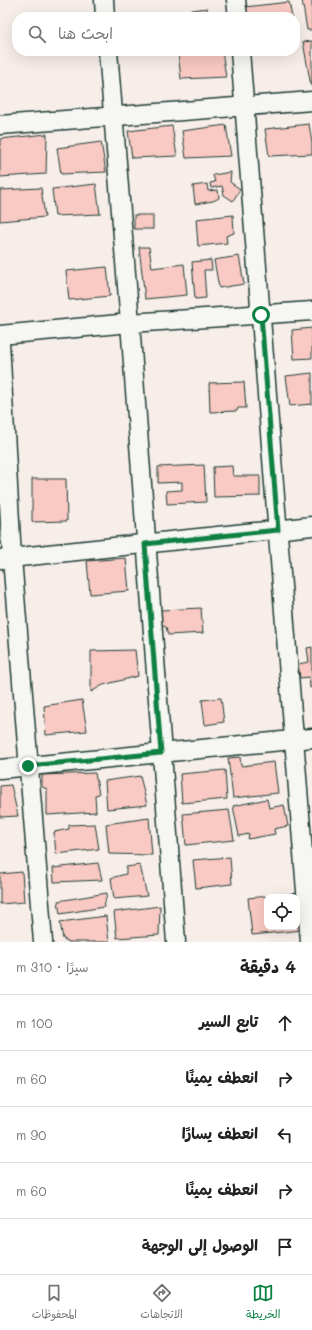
<!DOCTYPE html>
<html lang="ar">
<meta charset="utf-8">
<style>
body{margin:0;font-family:Mali,"Playpen Sans Arabic",sans-serif;background:#f6f6f6;color:#222;direction:rtl}
.controls{position:absolute;right:12px;bottom:12px;display:grid;overflow:hidden;border-radius:8px;box-shadow:0 4px 16px #0002}
.controls button{width:36px;height:36px;display:grid;place-items:center;padding:0;border:0;border-bottom:1px solid #e0e0e0;background:#fff;color:#222;font:20px sans-serif}
.stop{position:absolute;width:12px;height:12px;margin:-9px;border:3px solid #0b8043;border-radius:50%;background:#fff}
.stop.end{background:#0b8043;border-color:#fff;box-shadow:0 1px 4px #0008}
.list{margin:0;padding:0;list-style:none}
h2{display:flex;justify-content:space-between;align-items:center;height:52px;margin:0;padding:0 16px;font-size:17px}
h2 small{font-size:13px;font-weight:400;color:#767676}
.list li{display:grid;grid-template-columns:26px 1fr auto;gap:12px;align-items:center;box-sizing:border-box;height:56px;padding:0 16px;border-top:1px solid #e0e0e0}
.list b{display:block;font-size:15px;white-space:nowrap}
.list em{font-size:13px;font-style:normal;color:#767676}
.icon{flex:none;width:22px;height:22px;fill:none;stroke:currentColor;stroke-width:2;stroke-linecap:round;stroke-linejoin:round}
.map{position:relative;flex:none;width:312px;height:942px;overflow:hidden;direction:ltr}
.search{position:absolute;background:#fff;box-shadow:0 4px 16px #0002;left:12px;right:12px;top:12px;height:44px;display:flex;align-items:center;gap:10px;box-sizing:border-box;padding:0 14px;border-radius:16px;color:#767676;font-size:15px}
.sheet{height:332px;background:#fff}
nav{display:flex;justify-content:space-around;align-items:center;box-sizing:border-box;height:56px;border-top:1px solid #e0e0e0;background:#fff;font-size:11px;color:#767676}
nav a{display:grid;justify-items:center;gap:2px}
nav .on{color:#0b8043}
.map>svg:first-child{display:block}
.building{fill:#f9c9c3;stroke:#1f3d34;fill-rule:evenodd}
.lines{fill:none;stroke-linecap:round;stroke-linejoin:round}
.street-casing{stroke:#1f3d34;stroke-width:21}
.street{stroke:#f6f6f2;stroke-width:18}
.route{stroke:#0b8043;stroke-width:5}
</style>
<div class="map">
<svg width="312" height="942" viewBox="0 0 312 942">
<rect width="100%" height="100%" fill="#f7ede9"/>
<filter id="ink" filterUnits="userSpaceOnUse"><feTurbulence type="fractalNoise" baseFrequency=".025" numOctaves="2"/><feDisplacementMap in="SourceGraphic" scale="8" xChannelSelector="R" yChannelSelector="G"/><feConvolveMatrix kernelMatrix="1 2 1 2 8 2 1 2 1" color-interpolation-filters="sRGB"/></filter>
<g filter="url(#ink)">
<g class="building">
<polygon points="302,0 312,0 312,30 307,30"/>
<polygon points="289,2 292,17 247,17 245,7"/>
<polygon points="207,8 208,17 164,17 163,14"/>
<polygon points="163,14 164,17 133,17"/>
<polygon points="312,41 312,86 311,86 303,42"/>
<polygon points="186,51 222,51 226,77 181,79 178,52"/>
<polygon points="309,124 312,143 312,154 269,156 265,129"/>
<polygon points="226,125 231,156 186,158 182,131"/>
<polygon points="172,126 177,156 132,158 128,131"/>
<polygon points="47,134 46,174 0,177 0,139"/>
<polygon points="101,142 106,172 61,174 57,148"/>
<polygon points="231,172 230,182 240,189 233,201 224,195 222,186 211,188 210,183 215,182 213,175"/>
<polygon points="96,184 100,214 55,216 52,189"/>
<polygon points="207,184 208,191 218,190 219,198 213,201 195,204 193,186"/>
<polygon points="41,188 45,217 0,221 0,190"/>
<rect x="134" y="215" width="19" height="14"/>
<polygon points="233,215 234,233 226,236 227,243 198,246 196,219"/>
<polygon points="139,247 149,247 152,268 184,264 187,295 145,299"/>
<polygon points="239,256 244,284 219,288 214,260"/>
<polygon points="211,260 212,270 204,270 206,298 195,299 192,262"/>
<polygon points="107,267 110,296 69,300 66,271"/>
<polygon points="312,328 312,358 294,359 292,330"/>
<polygon points="312,373 312,404 290,406 286,376"/>
<polygon points="244,382 246,408 238,408 237,411 210,412 209,383"/>
<polygon points="204,465 206,502 167,504 166,491 182,490 182,482 158,483 158,467"/>
<polygon points="232,466 233,476 260,476 260,496 214,497 213,467"/>
<polygon points="32,479 66,479 67,521 32,522"/>
<polygon points="126,558 129,591 90,594 87,561"/>
<polygon points="201,608 203,633 168,635 166,627 160,624 161,610"/>
<polygon points="312,647 312,687 310,688 309,677 300,678 298,664 309,662 307,648"/>
<polygon points="135,650 138,676 103,685 91,692 91,651"/>
<polygon points="221,698 224,722 205,725 202,700"/>
<polygon points="82,700 87,731 46,735 44,706"/>
<polygon points="240,757 241,766 274,762 278,793 233,798 228,758"/>
<polygon points="225,770 227,799 182,803 180,774"/>
<polygon points="95,773 99,794 95,795 96,812 47,815 47,789 42,787 42,775"/>
<polygon points="140,776 147,805 107,809 105,781"/>
<polygon points="11,785 18,816 0,817 0,786"/>
<polygon points="267,799 269,808 284,805 288,826 274,829 275,834 248,839 249,834 239,836 233,806"/>
<polygon points="229,810 234,840 186,845 183,814"/>
<polygon points="149,818 152,855 109,854 106,824"/>
<polygon points="95,824 99,849 56,854 54,832 69,829 69,825"/>
<polygon points="230,857 232,884 196,888 193,860"/>
<polygon points="98,863 102,880 54,882 53,868"/>
<polygon points="140,865 147,896 114,899 111,878 126,874 126,867"/>
<polygon points="22,872 24,902 0,904 0,874"/>
<polygon points="107,893 104,907 60,914 58,901"/>
<path d="M299 893 303 930 252 935 248 898ZM267 897H297V927H267Z"/>
<polygon points="160,906 159,935 117,938 114,912"/>
<polygon points="106,916 109,942 68,942 68,941 63,939 60,922"/>
</g>
<g class="lines">
<defs>
<g id="street">
<polyline points="104,0 105,17"/>
<polyline points="236,0 238,17"/>
<polyline points="108,51 130,323 176,942"/>
<polyline points="240,51 310,942"/>
<polyline points="0,125 312,101"/>
<polyline points="0,335 130,323 312,311"/>
<polyline points="0,342 12,558 43,942"/>
<polyline points="1,559 312,526"/>
<polyline points="0,769 312,738"/>
</g>
</defs>
<use href="#street" class="street-casing"/>
<use href="#street" class="street"/>
</g>
</g>
<g class="lines" filter="url(#ink)">
<polyline class="route" points="28,766 161,753 145,544 278,530 261,315"/>
</g>
</svg>
<div class="controls">
<button><svg class="icon" aria-label="locate" viewBox="0 0 24 24"><circle cx="12" cy="12" r="6"/><path d="M12 2v4M12 18v4M2 12h4M18 12h4"/></svg></button>
</div>
<div class="stop" style="left:261px;top:315px"></div>
<div class="stop end" style="left:28px;top:766px"></div>
<div class="search"><svg class="icon" aria-label="search" viewBox="0 0 24 24"><circle cx="10" cy="10" r="6"/><path d="M15 15l6 6"/></svg>ابحث هنا</div>
</div>
<section class="sheet">
<h2>4 دقيقة<small>سيرًا · 310 m</small></h2>
<ul class="list">
<li><svg class="icon" aria-label="ahead" viewBox="0 0 24 24"><path d="M12 20V5M6 11l6-6 6 6"/></svg><div><b>تابع السير</b></div><em>100 m</em></li>
<li><svg class="icon" aria-label="right" viewBox="0 0 24 24"><path d="M7 20v-9h11M14 6l5 5-5 5"/></svg><div><b>انعطف يمينًا</b></div><em>60 m</em></li>
<li><svg class="icon" aria-label="left" viewBox="0 0 24 24"><path d="M17 20v-9H6M10 6l-5 5 5 5"/></svg><div><b>انعطف يسارًا</b></div><em>90 m</em></li>
<li><svg class="icon" aria-label="right" viewBox="0 0 24 24"><path d="M7 20v-9h11M14 6l5 5-5 5"/></svg><div><b>انعطف يمينًا</b></div><em>60 m</em></li>
<li><svg class="icon" aria-label="arrive" viewBox="0 0 24 24"><path d="M6 21V4h12l-3 4 3 4H6"/></svg><div><b>الوصول إلى الوجهة</b></div></li>
</ul>
</section>
<nav>
<a class="on"><svg class="icon" aria-label="map" viewBox="0 0 24 24"><path d="M3 6l6-2 6 2 6-2v14l-6 2-6-2-6 2zM9 4v14M15 6v14"/></svg>الخريطة</a>
<a><svg class="icon" aria-label="directions" viewBox="0 0 24 24"><path d="M12 3l9 9-9 9-9-9zM9 14v-3h6M13 9l2 2-2 2"/></svg>الاتجاهات</a>
<a><svg class="icon" aria-label="saved" viewBox="0 0 24 24"><path d="M7 4h10v16l-5-4-5 4z"/></svg>المحفوظات</a>
</nav>
